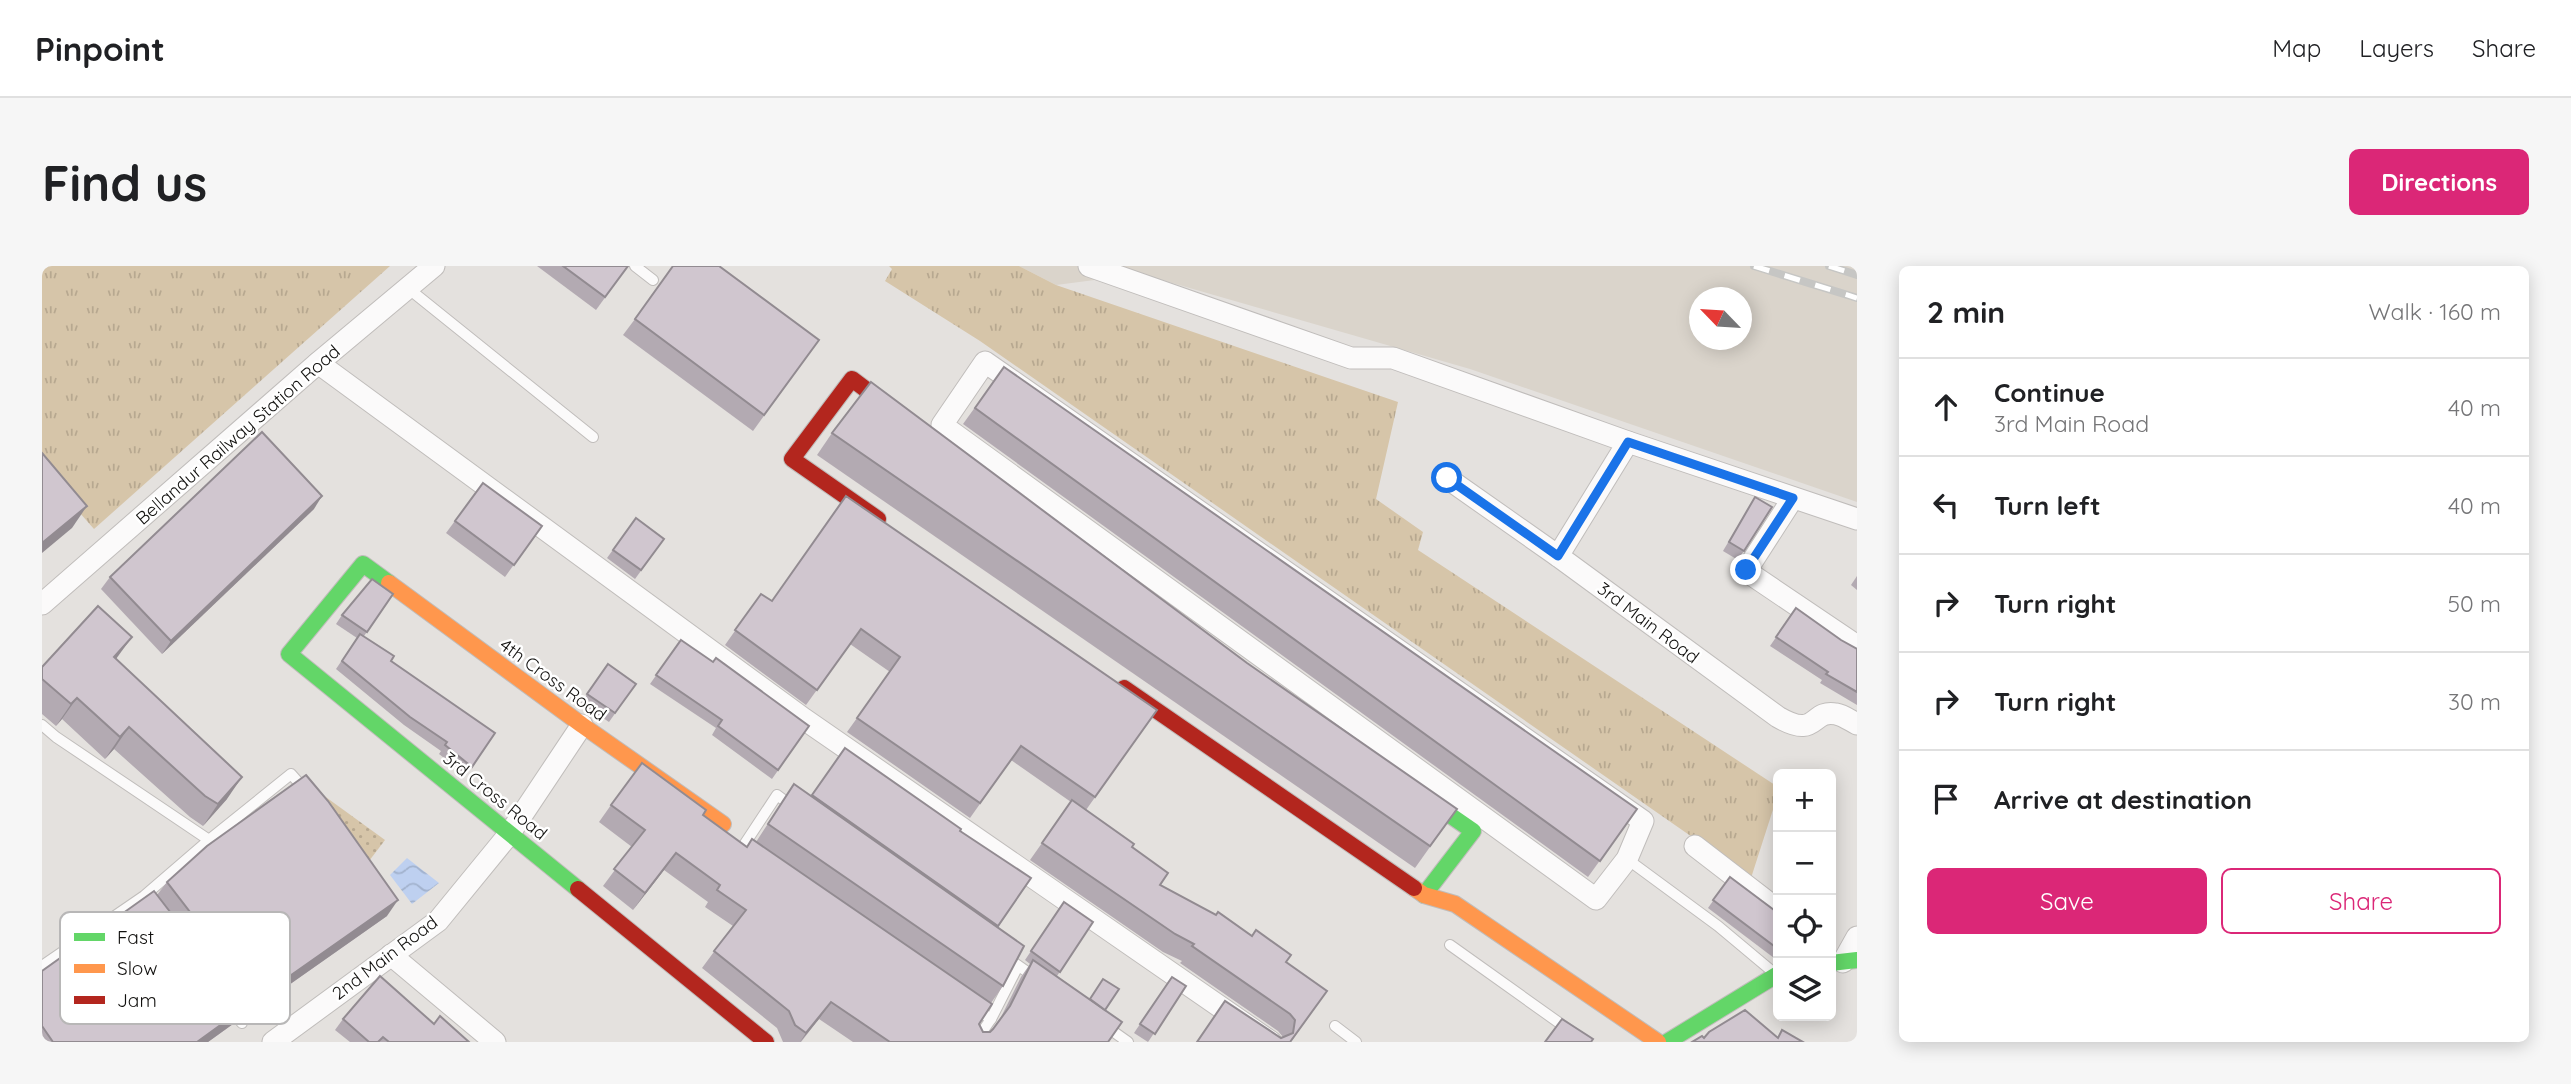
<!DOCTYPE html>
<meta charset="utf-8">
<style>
body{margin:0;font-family:Quicksand,sans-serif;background:#f6f6f6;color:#202124}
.controls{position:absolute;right:21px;bottom:21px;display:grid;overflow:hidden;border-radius:10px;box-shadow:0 4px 18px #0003}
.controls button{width:63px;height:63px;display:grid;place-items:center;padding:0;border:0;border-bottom:2px solid #e0e0e0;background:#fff;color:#202124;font:35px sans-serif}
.compass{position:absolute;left:1647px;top:21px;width:63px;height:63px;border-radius:50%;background:#fff;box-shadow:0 4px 18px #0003;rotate:295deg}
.stop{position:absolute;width:21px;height:21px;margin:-16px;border:5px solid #1a73e8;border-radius:50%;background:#fff}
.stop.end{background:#1a73e8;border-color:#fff;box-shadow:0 2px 7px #0008}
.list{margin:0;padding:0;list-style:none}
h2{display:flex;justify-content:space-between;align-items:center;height:91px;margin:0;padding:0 28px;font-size:30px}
h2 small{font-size:23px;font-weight:400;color:#757577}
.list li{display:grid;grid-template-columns:46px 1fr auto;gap:21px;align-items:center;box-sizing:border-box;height:98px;padding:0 28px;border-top:2px solid #e0e0e0}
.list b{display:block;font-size:26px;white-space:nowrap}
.list p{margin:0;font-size:23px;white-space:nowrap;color:#757577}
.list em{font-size:23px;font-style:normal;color:#757577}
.actions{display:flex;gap:14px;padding:21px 28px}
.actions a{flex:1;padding:16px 0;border:2px solid #db2777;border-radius:10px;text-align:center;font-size:24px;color:#db2777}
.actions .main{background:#db2777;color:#fff}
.icon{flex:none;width:38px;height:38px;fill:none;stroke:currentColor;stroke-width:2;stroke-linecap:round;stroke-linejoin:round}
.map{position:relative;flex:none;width:1815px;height:776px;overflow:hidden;border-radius:10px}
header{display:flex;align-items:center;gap:42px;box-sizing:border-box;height:98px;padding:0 35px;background:#fff;border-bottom:2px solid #e0e0e0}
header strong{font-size:33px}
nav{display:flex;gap:38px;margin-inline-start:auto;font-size:24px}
.intro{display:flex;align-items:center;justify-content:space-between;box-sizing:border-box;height:168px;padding:0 42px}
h1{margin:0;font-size:49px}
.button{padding:18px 32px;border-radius:10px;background:#db2777;color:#fff;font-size:24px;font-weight:700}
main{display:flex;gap:42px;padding:0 42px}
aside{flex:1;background:#fff;border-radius:10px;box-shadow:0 4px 18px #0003}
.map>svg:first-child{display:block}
.built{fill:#dad4cb;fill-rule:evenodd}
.grass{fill:url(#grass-tufts)}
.park{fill:url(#park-dots)}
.water{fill:url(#water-waves)}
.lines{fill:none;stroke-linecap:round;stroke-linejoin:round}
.lane-casing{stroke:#c0bdbb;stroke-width:12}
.street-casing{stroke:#c0bdbb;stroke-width:23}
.fast-casing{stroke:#c0bdbb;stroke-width:18}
.slow-casing{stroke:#c0bdbb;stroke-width:18}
.jam-casing{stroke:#c0bdbb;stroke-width:18}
.lane{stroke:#fbfafa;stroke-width:10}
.street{stroke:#fbfafa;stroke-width:21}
.fast{stroke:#63d668;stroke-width:16}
.slow{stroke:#ff974d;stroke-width:16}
.jam{stroke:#b3261e;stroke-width:16}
.rail-casing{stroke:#c6c6c4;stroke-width:8}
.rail{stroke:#fff;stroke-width:5;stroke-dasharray:16;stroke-linecap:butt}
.wall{fill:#b3aab2}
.shaded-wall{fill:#928b91}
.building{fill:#d0c6cf;stroke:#928b91;stroke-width:2}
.route{stroke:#1a73e8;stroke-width:9}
.labels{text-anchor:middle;stroke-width:5;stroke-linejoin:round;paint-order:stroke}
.street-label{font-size:18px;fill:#11100e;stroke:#fff}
.key{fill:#fff;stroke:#b8b7b7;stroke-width:2}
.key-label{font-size:19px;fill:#11100e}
</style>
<header>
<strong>Pinpoint</strong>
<nav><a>Map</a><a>Layers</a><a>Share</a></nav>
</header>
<div class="intro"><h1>Find us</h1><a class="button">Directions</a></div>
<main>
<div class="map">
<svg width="1815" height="776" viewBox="0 0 1815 776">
<defs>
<pattern id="grass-tufts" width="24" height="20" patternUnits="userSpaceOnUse" patternTransform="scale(1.75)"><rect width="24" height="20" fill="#d6c5a9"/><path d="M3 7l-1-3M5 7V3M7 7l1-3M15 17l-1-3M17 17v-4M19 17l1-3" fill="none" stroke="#b7a890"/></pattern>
<pattern id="park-dots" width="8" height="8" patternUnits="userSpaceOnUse" patternTransform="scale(1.75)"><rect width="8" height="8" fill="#d6c5a9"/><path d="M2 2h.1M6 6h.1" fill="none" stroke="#b7a890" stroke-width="1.8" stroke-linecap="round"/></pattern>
<pattern id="water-waves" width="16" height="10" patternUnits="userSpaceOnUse" patternTransform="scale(1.75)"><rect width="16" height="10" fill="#bed0f0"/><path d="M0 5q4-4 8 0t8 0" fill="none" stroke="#a2b2cd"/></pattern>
</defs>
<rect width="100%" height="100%" fill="#e4e1de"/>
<path class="built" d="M977 0H1815V236L1428 103 1099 8 1014 19ZM1658 32H1700V74H1658Z"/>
<g class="grass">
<polygon points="0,0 348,0 52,263 0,204"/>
<polygon points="847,0 977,0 1014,19 1356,136 1334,233 1381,266 1376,284 1736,521 1736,528 1709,612 938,75 843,15 850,3"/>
</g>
<polygon class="park" points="281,529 343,574 324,599"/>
<polygon class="water" points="365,592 397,617 370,638 348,609"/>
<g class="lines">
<defs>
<g id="lane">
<polyline points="593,0 611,14"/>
<polyline points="367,23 551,171"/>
<polyline points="0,459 14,471 167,574 102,630 0,700"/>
<polyline points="167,574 249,508 264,525"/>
<polyline points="707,587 700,582 735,529 751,541"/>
<polyline points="1585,593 1676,660 1731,706"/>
<polyline points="1408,679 1544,776"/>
<polyline points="961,689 994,712"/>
<polyline points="187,741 200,757"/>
<polyline points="931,741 949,753 933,776"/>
<polyline points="949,753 976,700"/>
<polyline points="1062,759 1086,776"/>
<polyline points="1293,760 1314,776"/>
</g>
<g id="street">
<polyline points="1047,0 1309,92 1351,92 1586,176 1815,253"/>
<polygon points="943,96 1601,555 1585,593 1554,633 900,159"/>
<polyline points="276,97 762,453 1229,776"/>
<path d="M1405 212 1516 290 1736 451C1776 474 1768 443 1794 448 1801 449 1809 455 1815 458"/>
<polyline points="1751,232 1704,305 1815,380"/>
<polyline points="1516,290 1586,176"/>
<polyline points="0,338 276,97 392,0"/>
<polyline points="1653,580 1736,644"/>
<polyline points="349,689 453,776"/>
<polyline points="1801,696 1815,671"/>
<polyline points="231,776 396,655 468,567 540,459"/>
</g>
<g id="fast">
<polyline points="347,317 321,298 247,388 536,623"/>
<polyline points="1376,527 1431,565 1382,629"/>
<polyline points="1789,697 1815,694"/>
<polyline points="1625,776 1736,708"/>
</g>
<g id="slow">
<polyline points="347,317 540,459 681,558"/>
<polyline points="1372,622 1382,629 1413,638 1616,776"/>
</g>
<g id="jam">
<polyline points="836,253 750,193 810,113 855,147"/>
<polyline points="1082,422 1372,622"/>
<polyline points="536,623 724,776"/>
</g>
</defs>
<use href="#lane" class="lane-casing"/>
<use href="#street" class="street-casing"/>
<use href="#fast" class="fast-casing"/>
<use href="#slow" class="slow-casing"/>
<use href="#jam" class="jam-casing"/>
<use href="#lane" class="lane"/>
<use href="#street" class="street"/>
<use href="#fast" class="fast"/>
<use href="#slow" class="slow"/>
<use href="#jam" class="jam"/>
<defs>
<g id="rail">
<polyline points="1712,0 1815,32"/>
<polyline points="1787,0 1815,9"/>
</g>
</defs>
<use href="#rail" class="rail-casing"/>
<use href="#rail" class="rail"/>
</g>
<g class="wall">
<polygon points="495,0 586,0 554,44"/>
<polygon points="593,53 777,74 711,165 581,69"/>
<polygon points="962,101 1595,543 1546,611 921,158"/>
<polygon points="790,167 1205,397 1415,543 1373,602 775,189"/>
<polygon points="441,217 500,260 463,311 404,267"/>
<polygon points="1713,231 1730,241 1696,294 1681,285"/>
<polygon points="272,243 120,388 59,323 68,311"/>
<polygon points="594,252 622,273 593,313 565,292"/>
<polygon points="1815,310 1815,324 1809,319"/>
<polygon points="351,328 322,370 349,395 453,467 424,509 397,488 399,485 362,459 294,403 315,372 294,358 300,349"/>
<polygon points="719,328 730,335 1115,444 1044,544 1090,581 1118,619 1244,696 1285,725 1249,776 1239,772 1241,771 1236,765 1138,697 1140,695 1121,686 988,594 1029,536 969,494 928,552 805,466 848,406 808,378 764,439 683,379"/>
<polygon points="1754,342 1799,374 1815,383 1815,439 1778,417 1780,414 1728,380"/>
<polygon points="639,374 671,396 767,460 730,513 670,469 674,462 608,418"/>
<polygon points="74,393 185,533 161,560 148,551 72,483 63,493 20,453 14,460 0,448 0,401"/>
<polygon points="566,398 594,418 567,456 539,437"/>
<polygon points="803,482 918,565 989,612 956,661 961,720 949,737 937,758 941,766 948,766 951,764 956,757 979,711 988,698 983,694 1022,636 1051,656 1015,710 1063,744 1066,776 811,776 777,753 759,776 741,776 735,762 660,702 691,660 663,641 666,636 622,604 591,644 561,620 590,581 557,556 569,539 661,549 705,581 714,576 752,518 769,530"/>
<polygon points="1688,611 1736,647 1736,692 1732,692 1666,642"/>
<polygon points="125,616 345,650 204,749 200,745 191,758 166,776 0,776 0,705 115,629"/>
<polygon points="1130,711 1144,720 1106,776 1092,767"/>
<polygon points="301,753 392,758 427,776 308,776 293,764"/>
</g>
<g class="shaded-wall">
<polygon points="280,230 272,243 120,388 129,375"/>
<polygon points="45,240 30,262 0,287 0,277"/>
<polygon points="90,371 74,393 72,391"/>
<polygon points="35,432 20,453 14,460 29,438"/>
<polygon points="87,461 72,483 63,493 78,471"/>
<polygon points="200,511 185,533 161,560 176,538"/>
<polygon points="634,587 622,604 591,644 603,627"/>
<polygon points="356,634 345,650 204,749 215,733"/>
<polygon points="1736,685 1736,692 1732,692"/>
<polygon points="789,736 777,753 758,776 764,767"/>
<polygon points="202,742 191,758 166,776 155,776"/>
</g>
<g class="building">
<polygon points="521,0 586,0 563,31"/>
<polygon points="631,0 677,0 777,74 722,149 593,53"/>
<polygon points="962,101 1595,543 1558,595 933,142"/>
<polygon points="829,116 1205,397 1415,543 1388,580 790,167"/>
<polygon points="220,166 280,230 129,375 68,311"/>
<polygon points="0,187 45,240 0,277"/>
<polygon points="441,217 500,260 472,299 413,255"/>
<polygon points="804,230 1115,444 1053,531 979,480 938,537 815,452 858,391 819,363 775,424 693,364 719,328 730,335"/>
<polygon points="1713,231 1730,241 1702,285 1687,276"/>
<polygon points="594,252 622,273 599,304 571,284"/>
<polygon points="330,313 351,328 325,366 300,349"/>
<polygon points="56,340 90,371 72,391 200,511 176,538 163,530 87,461 78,471 35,432 29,438 0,413 0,401"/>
<polygon points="1754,342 1799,374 1815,383 1815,426 1784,408 1786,406 1734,371"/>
<polygon points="318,368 352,390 349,395 453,467 430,501 403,479 405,476 368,451 300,395"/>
<polygon points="639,374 671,396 674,392 767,460 736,504 676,460 680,454 614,409"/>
<polygon points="566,398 594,418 573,447 545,428"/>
<polygon points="803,482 919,563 918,565 989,612 956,660 770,529"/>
<polygon points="600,497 664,544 661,549 705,581 710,573 950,738 937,758 941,766 948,766 951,763 968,740 991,694 1080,756 1066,776 848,776 789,736 764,767 753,759 747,745 672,685 704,644 675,624 678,619 634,587 603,627 572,603 603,564 569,539"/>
<polygon points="264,509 286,535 356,634 215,733 125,616 165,580"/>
<polygon points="752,518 982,680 961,720 726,558"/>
<polygon points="1030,534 1092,578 1090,581 1126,607 1118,619 1174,649 1176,646 1210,670 1214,664 1249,689 1244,696 1285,725 1248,776 1155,776 1183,735 1239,772 1251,767 1253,754 1248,748 1150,680 1152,678 1133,668 1000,577"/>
<polygon points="1688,611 1736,647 1736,683 1671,634"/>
<polygon points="112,625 202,742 155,776 11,776 0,760 0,705"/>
<polygon points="1022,636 1051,656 1018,706 989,685"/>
<polygon points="338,710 392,758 398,750 427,776 347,776 341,771 336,776 327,776 301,753"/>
<polygon points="1130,711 1144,720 1113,768 1098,758"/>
<polygon points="1061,713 1077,723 1063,744 1048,733"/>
<polygon points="1703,744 1736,772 1740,764 1761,776 1650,776 1660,770 1662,772 1667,766"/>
<polygon points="1520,753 1551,773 1549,776 1503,776"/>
</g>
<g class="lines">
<polyline class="route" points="1405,212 1516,290 1586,176 1751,232 1704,304"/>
</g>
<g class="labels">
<g class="street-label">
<text transform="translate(196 169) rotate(-41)" y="6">Bellandur Railway Station Road</text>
<text transform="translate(1606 357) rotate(37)" y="6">3rd Main Road</text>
<text transform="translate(511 414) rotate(36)" y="6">4th Cross Road</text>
<text transform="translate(453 530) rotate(39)" y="6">3rd Cross Road</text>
<text transform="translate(343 692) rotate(-37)" y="6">2nd Main Road</text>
</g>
</g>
<rect x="18" y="646" width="230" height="112" rx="10" class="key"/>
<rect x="32" y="667" width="31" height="8" fill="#63d668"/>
<rect x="32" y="698" width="31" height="9" fill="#ff974d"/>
<rect x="32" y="730" width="31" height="8" fill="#b3261e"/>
<g class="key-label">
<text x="75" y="678">Fast</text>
<text x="75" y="709">Slow</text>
<text x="75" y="741">Jam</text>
</g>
</svg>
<div class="controls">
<button>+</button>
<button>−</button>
<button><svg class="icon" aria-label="locate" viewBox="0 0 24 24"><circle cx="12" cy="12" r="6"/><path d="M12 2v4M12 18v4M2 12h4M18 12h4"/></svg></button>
<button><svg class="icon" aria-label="layers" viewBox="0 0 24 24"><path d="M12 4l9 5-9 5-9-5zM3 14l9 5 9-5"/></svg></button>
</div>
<svg class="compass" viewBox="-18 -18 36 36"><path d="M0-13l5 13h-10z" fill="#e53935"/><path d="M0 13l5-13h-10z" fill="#757577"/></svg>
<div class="stop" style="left:1405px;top:212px"></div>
<div class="stop end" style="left:1704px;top:304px"></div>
</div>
<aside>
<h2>2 min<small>Walk · 160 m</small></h2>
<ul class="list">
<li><svg class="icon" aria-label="ahead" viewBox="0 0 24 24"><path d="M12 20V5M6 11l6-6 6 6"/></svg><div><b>Continue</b><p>3rd Main Road</p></div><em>40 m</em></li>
<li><svg class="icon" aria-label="left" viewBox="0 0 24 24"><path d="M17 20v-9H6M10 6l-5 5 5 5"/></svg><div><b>Turn left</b></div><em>40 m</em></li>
<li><svg class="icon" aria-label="right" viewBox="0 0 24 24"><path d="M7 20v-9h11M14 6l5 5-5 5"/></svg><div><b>Turn right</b></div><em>50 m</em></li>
<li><svg class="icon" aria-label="right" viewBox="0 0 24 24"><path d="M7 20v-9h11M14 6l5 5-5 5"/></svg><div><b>Turn right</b></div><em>30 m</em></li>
<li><svg class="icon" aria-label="arrive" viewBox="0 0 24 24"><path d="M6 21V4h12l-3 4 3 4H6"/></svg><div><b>Arrive at destination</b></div></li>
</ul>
<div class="actions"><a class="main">Save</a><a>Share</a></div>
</aside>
</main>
